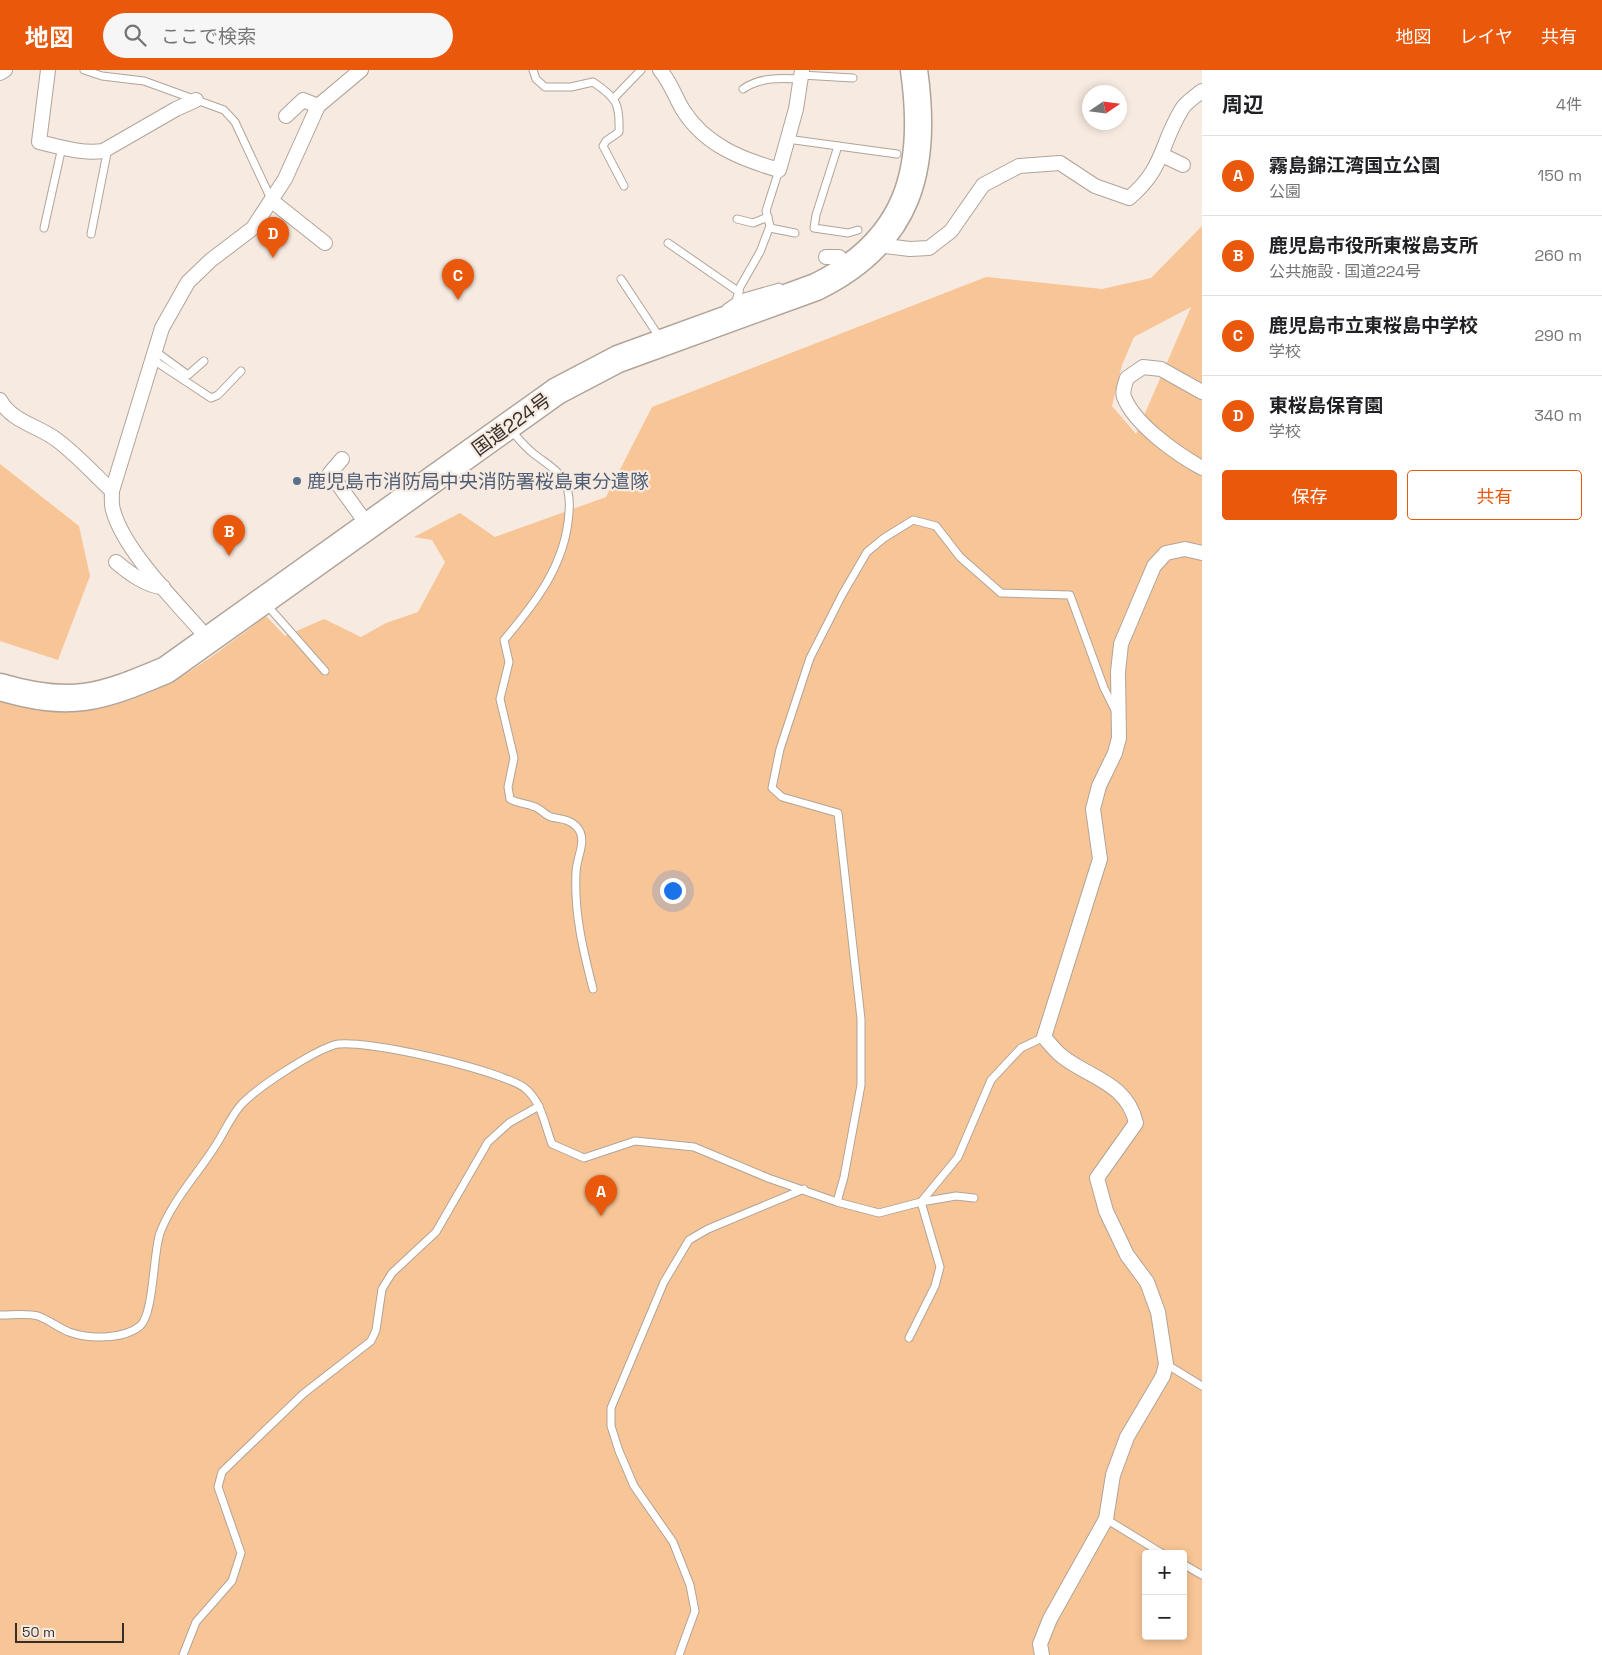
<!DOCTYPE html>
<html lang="ja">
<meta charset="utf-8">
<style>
body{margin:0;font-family:"Space Grotesk","Noto Sans JP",sans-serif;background:#f6f6f6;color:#202124}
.controls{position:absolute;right:15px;bottom:15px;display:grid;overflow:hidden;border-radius:5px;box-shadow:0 2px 8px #0003}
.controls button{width:45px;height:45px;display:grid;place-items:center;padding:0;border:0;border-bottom:1px solid #e0e0e0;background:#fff;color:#202124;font:25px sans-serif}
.compass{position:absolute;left:1082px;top:15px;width:45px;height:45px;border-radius:50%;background:#fff;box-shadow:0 2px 8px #0003;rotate:77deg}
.scale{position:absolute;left:15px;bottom:12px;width:109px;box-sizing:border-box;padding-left:5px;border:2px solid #342f2b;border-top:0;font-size:14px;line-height:18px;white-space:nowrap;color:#342f2b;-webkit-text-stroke:4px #f7eae0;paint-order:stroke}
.you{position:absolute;left:672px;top:820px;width:18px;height:18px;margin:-12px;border:4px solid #fff;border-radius:50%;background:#1a73e8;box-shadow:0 0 0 8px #1a73e833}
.badge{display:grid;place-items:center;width:32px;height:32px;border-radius:50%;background:#ea580c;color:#fff;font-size:16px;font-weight:700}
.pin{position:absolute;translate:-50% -41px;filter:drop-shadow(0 1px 2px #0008)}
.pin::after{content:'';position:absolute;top:26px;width:18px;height:15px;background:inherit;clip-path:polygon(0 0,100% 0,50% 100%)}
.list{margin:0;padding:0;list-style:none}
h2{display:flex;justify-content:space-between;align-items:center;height:65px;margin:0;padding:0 20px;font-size:21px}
h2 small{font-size:16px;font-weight:400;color:#757577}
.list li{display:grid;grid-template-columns:32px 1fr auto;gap:15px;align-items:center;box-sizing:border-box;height:80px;padding:0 20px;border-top:1px solid #e0e0e0}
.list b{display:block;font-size:19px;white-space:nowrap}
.list p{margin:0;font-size:16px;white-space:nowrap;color:#757577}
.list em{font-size:16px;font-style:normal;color:#757577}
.actions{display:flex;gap:10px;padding:15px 20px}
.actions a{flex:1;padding:11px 0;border:1px solid #ea580c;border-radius:5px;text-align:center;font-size:18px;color:#ea580c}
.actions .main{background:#ea580c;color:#fff}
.icon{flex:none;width:28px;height:28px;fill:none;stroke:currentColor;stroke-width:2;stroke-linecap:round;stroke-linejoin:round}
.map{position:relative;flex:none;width:1202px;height:1585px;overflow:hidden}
header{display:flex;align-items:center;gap:30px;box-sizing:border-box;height:70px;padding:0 25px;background:#ea580c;color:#fff}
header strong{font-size:24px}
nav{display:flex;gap:28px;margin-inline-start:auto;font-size:18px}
.search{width:350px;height:45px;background:#f6f6f6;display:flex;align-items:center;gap:12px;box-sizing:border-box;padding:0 18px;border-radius:28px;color:#757577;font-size:19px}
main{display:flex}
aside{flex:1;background:#fff}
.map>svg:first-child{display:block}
.green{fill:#f8c596;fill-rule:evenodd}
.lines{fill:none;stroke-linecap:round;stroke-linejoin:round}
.lane-casing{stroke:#b0a49a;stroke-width:9}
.street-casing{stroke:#b0a49a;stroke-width:16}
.highway-casing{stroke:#b0a49a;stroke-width:29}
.lane{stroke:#fff;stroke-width:7}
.street{stroke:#fff;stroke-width:14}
.highway{stroke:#fff;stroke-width:26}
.service-dot{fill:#5c6f8a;stroke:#f7eae0;stroke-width:2}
.labels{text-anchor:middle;stroke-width:4.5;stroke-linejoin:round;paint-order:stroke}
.street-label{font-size:19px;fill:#342f2b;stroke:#f7eae0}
.service-label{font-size:19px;fill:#4e5e75;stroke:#f7eae0;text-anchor:start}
</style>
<header>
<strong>地図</strong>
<div class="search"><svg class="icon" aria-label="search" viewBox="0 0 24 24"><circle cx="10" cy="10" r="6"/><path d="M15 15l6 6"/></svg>ここで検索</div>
<nav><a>地図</a><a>レイヤ</a><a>共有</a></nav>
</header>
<main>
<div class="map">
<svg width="1202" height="1585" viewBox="0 0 1202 1585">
<rect width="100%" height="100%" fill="#f7eae0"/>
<g class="green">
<path d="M1202 156V1585H0V608C13 617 27 631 41 637 58 645 76 642 93 639 168 626 208 589 266 546L285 566 324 549 361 567 386 553 418 542 445 492 432 470 414 467 460 443 495 467 606 427 652 337 986 207 1102 219 1151 208ZM1191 237 1136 364 1112 336 1122 295 1134 267ZM1146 1484H1183V1566H1146Z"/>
<polygon points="0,394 79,456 90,506 58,590 0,571"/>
</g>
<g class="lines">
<defs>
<g id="lane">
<polyline points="84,0 102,6 144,11 224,40 235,52 271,129"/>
<path d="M533 0 536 9 545 17H571L593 12C617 28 620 34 619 62L606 71 603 76 624 116"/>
<polyline points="801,5 853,8"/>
<path d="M743 19C760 7 781 8 800 9"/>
<polyline points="613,29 641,0"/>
<polyline points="787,69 897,84"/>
<polyline points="838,76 816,145 814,158 848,163 858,160"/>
<polyline points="737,149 753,153 768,147"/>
<polyline points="44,158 62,77"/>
<polyline points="770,158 795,163"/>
<polyline points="91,164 108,78"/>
<polyline points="668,173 739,222"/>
<polyline points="621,209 660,268"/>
<polyline points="737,229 779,217"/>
<polyline points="726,238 736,231 740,217 760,182 770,156 766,141 779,100"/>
<polyline points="155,281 188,305 204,291"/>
<polyline points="152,289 211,328 218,325 241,301"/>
<path d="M510 359C518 368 525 377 534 384 544 392 556 398 563 409 569 419 570 431 569 442 566 494 536 532 504 570L509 592 500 629 514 688 508 717 510 729C519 734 526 733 535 737 541 739 545 745 551 747 560 749 569 749 576 756 589 769 576 787 576 803 574 843 583 880 593 919"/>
<polyline points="266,534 325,601"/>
<polyline points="837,1132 844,1107 861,1015 861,949 838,743 782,727 772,718 780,679 810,588 842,525 867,482 884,468 913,450 936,456 960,487 1001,523 1070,525 1104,618 1115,640"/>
<path d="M0 1245C11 1245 28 1243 38 1246 49 1250 59 1258 69 1262 88 1269 123 1270 140 1256 154 1244 153 1183 160 1163 172 1131 196 1106 214 1078 223 1065 230 1048 240 1036 256 1018 310 983 334 975 360 967 505 1001 526 1019 542 1033 545 1056 552 1074L584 1088 635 1071 694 1077 768 1108 837 1132 879 1143 921 1132 958 1087 991 1010 1021 978 1044 967"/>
<polyline points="909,1268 935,1216 940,1197 921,1132 956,1126 974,1128"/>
<polyline points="1166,1294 1202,1316"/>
<polyline points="1106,1449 1163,1484"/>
<polyline points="1183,1494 1202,1505"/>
<polyline points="183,1585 196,1552 232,1511 241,1483 218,1417 222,1402 303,1324 371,1271 376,1260 382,1219 392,1203 436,1162 488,1072 509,1053 539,1036"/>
<polyline points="679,1585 695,1541 690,1515 673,1472 634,1416 619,1381 611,1356 611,1338 664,1212 689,1170 708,1159 804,1119"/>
</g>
<g id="street">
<path d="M48 0 39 72C60 77 81 84 103 81L176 39 196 30"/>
<path d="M660 0C670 11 675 27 683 40 705 75 741 89 779 100L796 39 802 0"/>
<polyline points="0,3 5,0"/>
<polyline points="286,46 303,30 318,36"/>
<polyline points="1162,85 1183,95"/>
<polyline points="272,131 325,173"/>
<path d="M877 175 910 179 929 178 951 161 983 115 1019 96 1060 93 1095 116 1129 128C1165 98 1160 74 1182 39 1186 32 1196 26 1202 21"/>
<polyline points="826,187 839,187"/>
<path d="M1202 322 1161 299 1143 297 1127 308C1125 314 1122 322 1124 327 1135 355 1177 384 1202 398"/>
<path d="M0 330C12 352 39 356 57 370 77 385 94 404 112 421"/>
<polyline points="342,389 330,403 369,457"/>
<path d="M116 492C128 502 147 517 163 517"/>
<path d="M210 571C181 537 124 482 113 440 111 434 112 427 112 421L162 258 188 212 211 190 253 158 285 109 318 36 361 0"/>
<path d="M1042 1585 1040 1574 1050 1549 1106 1449 1113 1405 1127 1367 1163 1306 1166 1294 1158 1242 1147 1212 1127 1185 1106 1141 1097 1108 1136 1053C1127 1013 1090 1008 1063 987 1056 982 1050 974 1044 967L1100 789 1093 739 1099 716 1115 683 1119 668 1118 602 1121 574 1154 496 1166 483 1185 479 1202 483"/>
</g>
<path id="highway" d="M0 617C71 638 100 628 166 600L557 321 618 289 816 217C910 171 928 98 914 0"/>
</defs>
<use href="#lane" class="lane-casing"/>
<use href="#street" class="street-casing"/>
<use href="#highway" class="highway-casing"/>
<use href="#lane" class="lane"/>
<use href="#street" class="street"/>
<use href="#highway" class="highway"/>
</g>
<circle class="service-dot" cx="297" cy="411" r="5"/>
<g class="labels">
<g class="street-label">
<text transform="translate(511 354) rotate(-36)" y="7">国道224号</text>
</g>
<g class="service-label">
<text x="307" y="418">鹿児島市消防局中央消防署桜島東分遣隊</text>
</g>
</g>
</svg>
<div class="controls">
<button>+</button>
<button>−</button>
</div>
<svg class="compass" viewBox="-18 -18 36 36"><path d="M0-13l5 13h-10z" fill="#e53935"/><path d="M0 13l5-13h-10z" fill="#757577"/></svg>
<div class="scale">50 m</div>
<div class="you"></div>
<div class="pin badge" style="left:601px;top:1146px">A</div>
<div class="pin badge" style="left:229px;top:486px">B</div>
<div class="pin badge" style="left:458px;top:230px">C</div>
<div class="pin badge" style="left:273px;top:188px">D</div>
</div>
<aside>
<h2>周辺<small>4件</small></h2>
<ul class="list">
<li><span class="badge">A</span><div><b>霧島錦江湾国立公園</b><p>公園</p></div><em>150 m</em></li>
<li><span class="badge">B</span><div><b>鹿児島市役所東桜島支所</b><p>公共施設 · 国道224号</p></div><em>260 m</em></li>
<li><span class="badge">C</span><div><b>鹿児島市立東桜島中学校</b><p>学校</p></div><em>290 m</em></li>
<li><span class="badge">D</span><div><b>東桜島保育園</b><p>学校</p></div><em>340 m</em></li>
</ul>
<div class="actions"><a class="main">保存</a><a>共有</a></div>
</aside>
</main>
